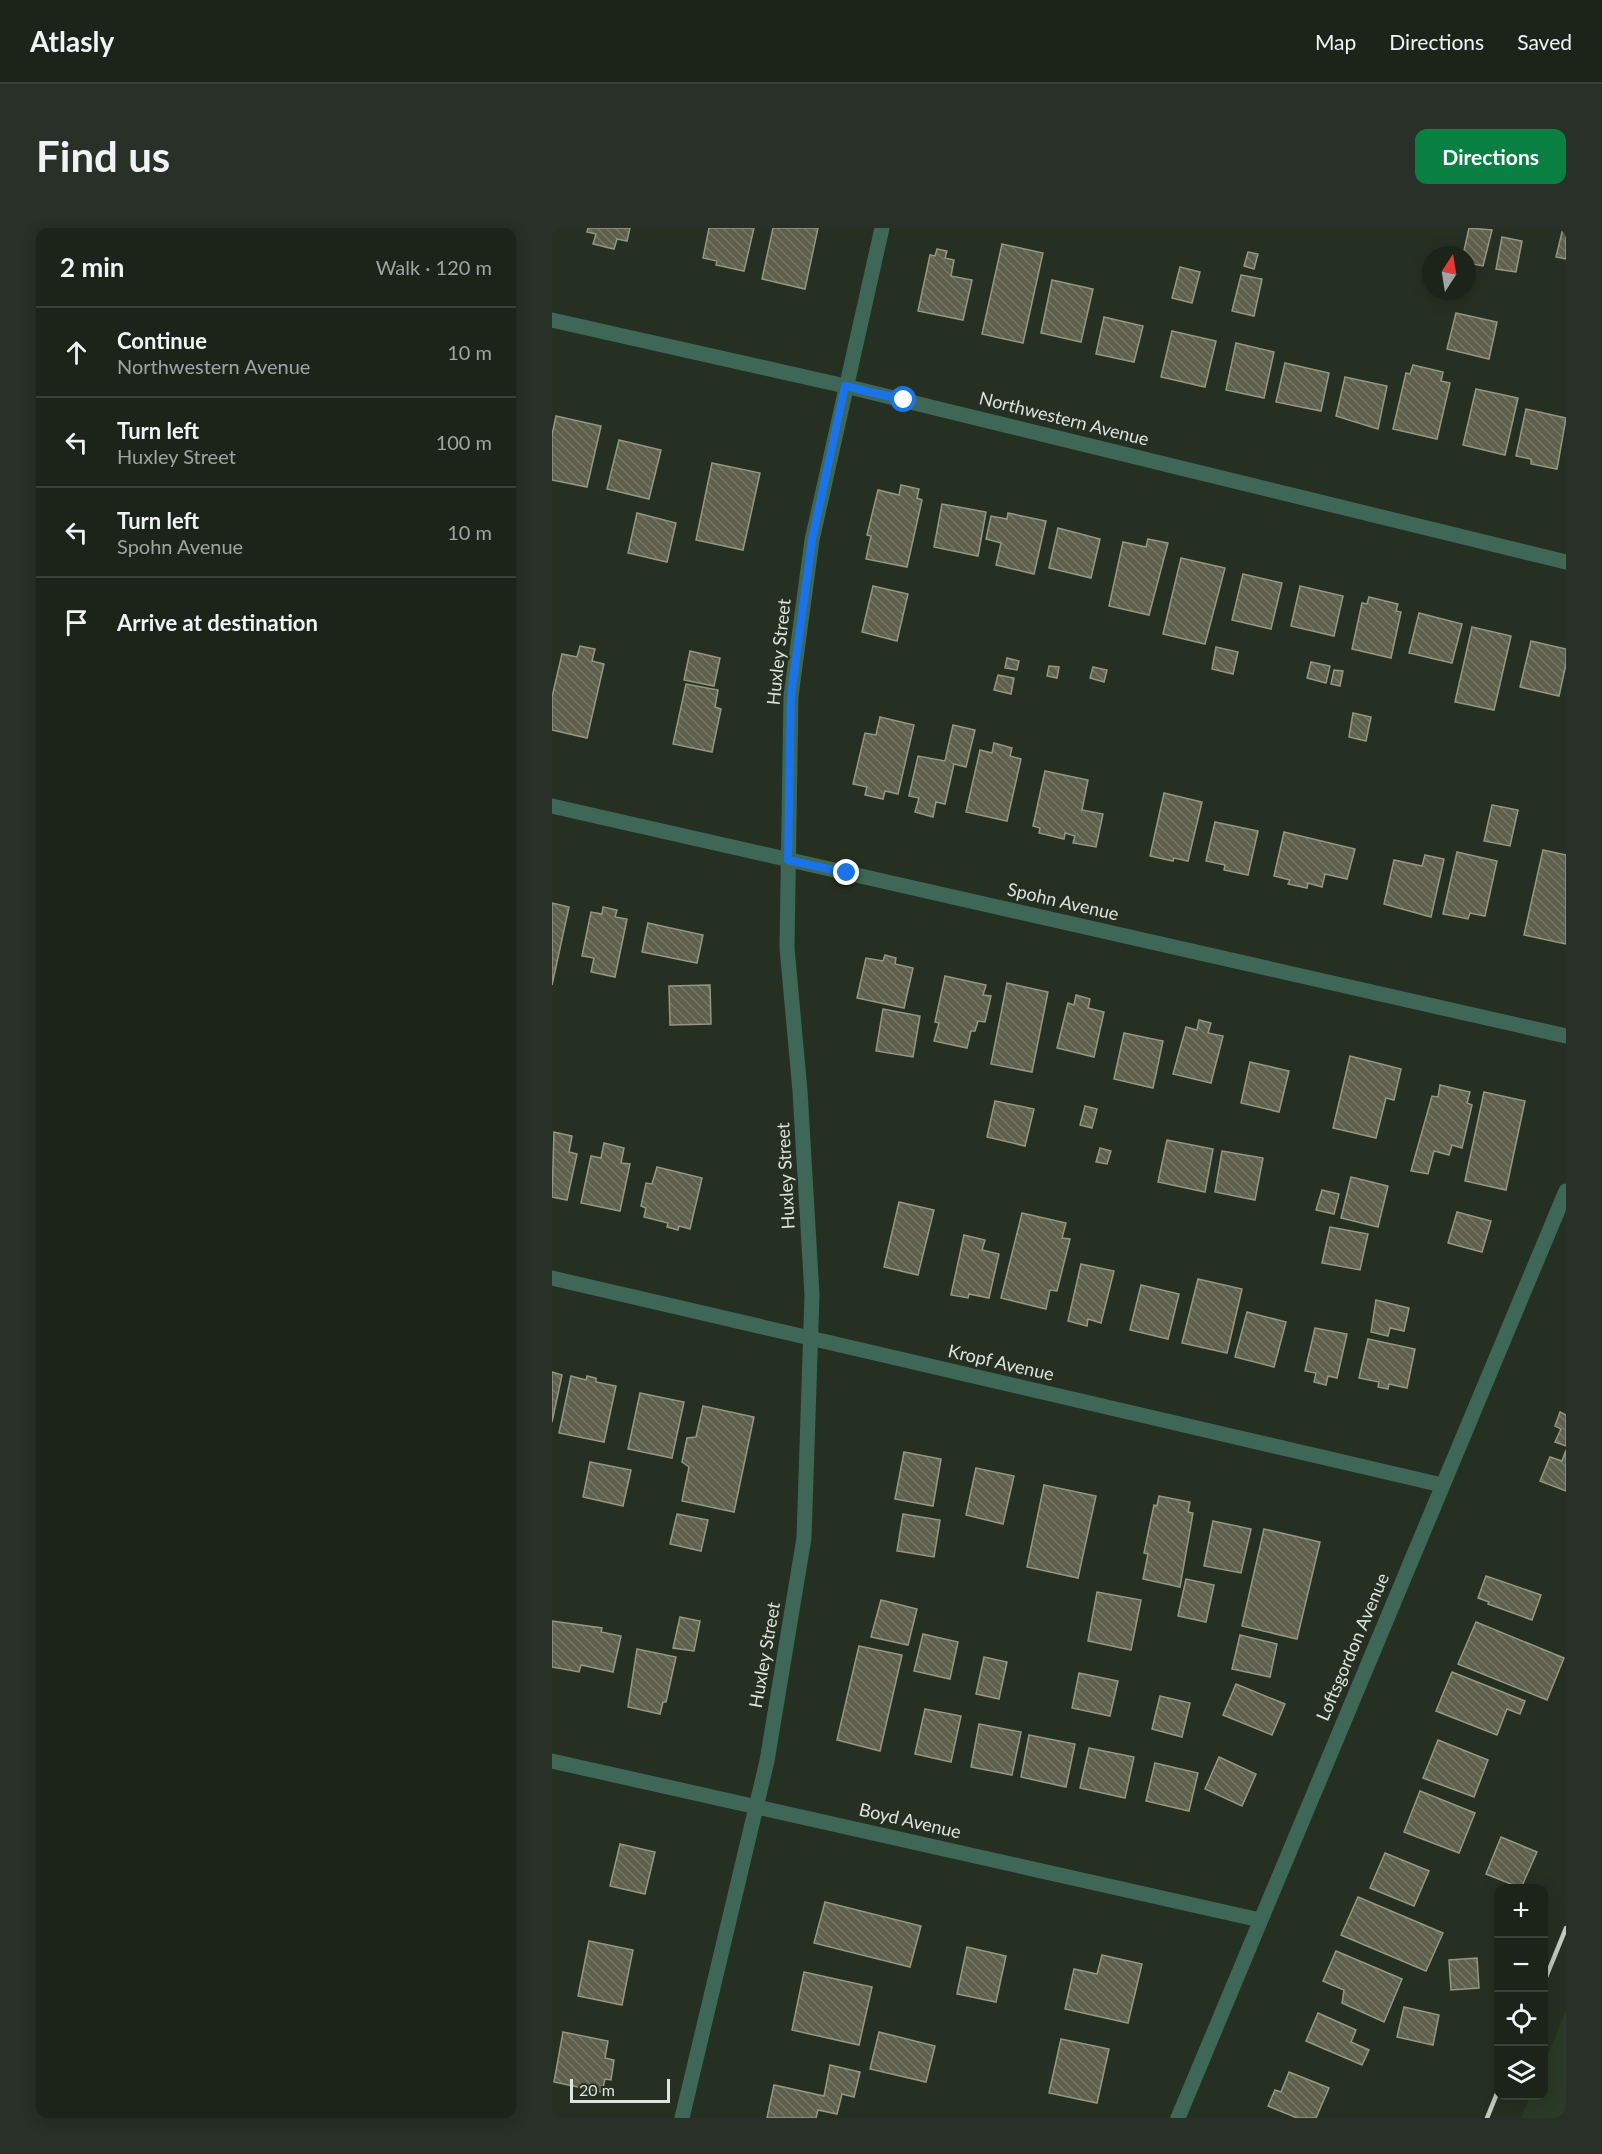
<!DOCTYPE html>
<meta charset="utf-8">
<style>
body{margin:0;font-family:Lato,sans-serif;background:#293027;color:#f1f3f6}
.controls{position:absolute;right:18px;bottom:18px;display:grid;overflow:hidden;border-radius:12px;box-shadow:0 3px 15px #0003}
.controls button{width:54px;height:54px;display:grid;place-items:center;padding:0;border:0;border-bottom:2px solid #3a4139;background:#1c241a;color:#f1f3f6;font:30px sans-serif}
.compass{position:absolute;left:870px;top:18px;width:54px;height:54px;border-radius:50%;background:#1c241a;box-shadow:0 3px 15px #0003;rotate:12deg}
.scale{position:absolute;left:18px;bottom:15px;width:100px;box-sizing:border-box;padding-left:6px;border:3px solid #dde4db;border-top:0;font-size:16px;line-height:21px;white-space:nowrap;color:#dde4db;-webkit-text-stroke:4px #263022;paint-order:stroke}
.stop{position:absolute;width:18px;height:18px;margin:-14px;border:4px solid #1a73e8;border-radius:50%;background:#fff}
.stop.end{background:#1a73e8;border-color:#fff;box-shadow:0 2px 6px #0008}
.list{margin:0;padding:0;list-style:none}
h2{display:flex;justify-content:space-between;align-items:center;height:78px;margin:0;padding:0 24px;font-size:26px}
h2 small{font-size:20px;font-weight:400;color:#a0a4a2}
.list li{display:grid;grid-template-columns:39px 1fr auto;gap:18px;align-items:center;box-sizing:border-box;height:90px;padding:0 24px;border-top:2px solid #3a4139}
.list b{display:block;font-size:22px;white-space:nowrap}
.list p{margin:0;font-size:20px;white-space:nowrap;color:#a0a4a2}
.list em{font-size:20px;font-style:normal;color:#a0a4a2}
.icon{flex:none;width:33px;height:33px;fill:none;stroke:currentColor;stroke-width:2;stroke-linecap:round;stroke-linejoin:round}
.map{position:relative;flex:none;width:1014px;height:1890px;overflow:hidden;border-radius:12px}
header{display:flex;align-items:center;gap:36px;box-sizing:border-box;height:84px;padding:0 30px;background:#1c241a;border-bottom:2px solid #3a4139}
header strong{font-size:28px}
nav{display:flex;gap:33px;margin-inline-start:auto;font-size:21px}
.intro{display:flex;align-items:center;justify-content:space-between;box-sizing:border-box;height:144px;padding:0 36px}
h1{margin:0;font-size:42px}
.button{padding:15px 27px;border-radius:12px;background:#0b8043;color:#fff;font-size:21px;font-weight:700}
main{display:flex;gap:36px;padding:0 36px}
aside{flex:1;background:#1c241a;border-radius:12px;box-shadow:0 3px 15px #0003}
.map>svg:first-child{display:block}
.built{fill:#2b3a26}
.building{fill:url(#building-back-hatch);stroke:#959782;stroke-width:1.5}
.lines{fill:none;stroke-linecap:round;stroke-linejoin:round}
.minor{stroke:#3f6757;stroke-width:15}
.rail{stroke:#c2c9bf;stroke-width:4.5}
.route{stroke:#1a73e8;stroke-width:8}
.labels{text-anchor:middle;stroke-width:5;stroke-linejoin:round;paint-order:stroke}
.street-label{font-size:18px;fill:#dde4db;stroke:#263022}
</style>
<header>
<strong>Atlasly</strong>
<nav><a>Map</a><a>Directions</a><a>Saved</a></nav>
</header>
<div class="intro"><h1>Find us</h1><a class="button">Directions</a></div>
<main>
<aside>
<h2>2 min<small>Walk · 120 m</small></h2>
<ul class="list">
<li><svg class="icon" aria-label="ahead" viewBox="0 0 24 24"><path d="M12 20V5M6 11l6-6 6 6"/></svg><div><b>Continue</b><p>Northwestern Avenue</p></div><em>10 m</em></li>
<li><svg class="icon" aria-label="left" viewBox="0 0 24 24"><path d="M17 20v-9H6M10 6l-5 5 5 5"/></svg><div><b>Turn left</b><p>Huxley Street</p></div><em>100 m</em></li>
<li><svg class="icon" aria-label="left" viewBox="0 0 24 24"><path d="M17 20v-9H6M10 6l-5 5 5 5"/></svg><div><b>Turn left</b><p>Spohn Avenue</p></div><em>10 m</em></li>
<li><svg class="icon" aria-label="arrive" viewBox="0 0 24 24"><path d="M6 21V4h12l-3 4 3 4H6"/></svg><div><b>Arrive at destination</b></div></li>
</ul>
</aside>
<div class="map">
<svg width="1014" height="1890" viewBox="0 0 1014 1890">
<defs>
<pattern id="building-back-hatch" width="6" height="6" patternUnits="userSpaceOnUse" patternTransform="scale(1.5)"><rect width="6" height="6" fill="#5e604d"/><path d="M-1 5l2 2M0 0l6 6M5-1l2 2" fill="none" stroke="#757766"/></pattern>
</defs>
<rect width="100%" height="100%" fill="#263022"/>
<polygon class="built" points="1014,1783 1014,1890 969,1890 978,1868 992,1868 992,1836"/>
<g class="building">
<polygon points="36,0 78,0 75,13 65,11 62,21 41,16 44,6 35,4"/>
<polygon points="157,0 202,0 192,43 164,37 165,33 151,30"/>
<polygon points="221,0 266,0 253,61 210,51"/>
<polygon points="917,0 940,2 931,38 915,35 915,27 911,27"/>
<polygon points="1011,0 1014,0 1014,31 1004,29"/>
<polygon points="950,9 970,13 964,44 944,41"/>
<polygon points="450,16 491,25 471,115 430,106"/>
<polygon points="385,21 395,23 393,30 402,32 399,48 420,52 411,92 366,83 378,27 383,28"/>
<polygon points="696,24 706,26 702,41 692,38"/>
<polygon points="628,39 648,44 640,75 620,70"/>
<polygon points="689,47 710,51 702,88 680,83"/>
<polygon points="500,52 541,61 529,114 489,105"/>
<polygon points="904,85 945,94 937,131 895,121"/>
<polygon points="552,89 591,98 582,134 544,126"/>
<polygon points="620,103 664,113 653,159 609,149"/>
<polygon points="684,115 722,124 712,170 674,162"/>
<polygon points="733,135 777,145 769,183 724,174"/>
<polygon points="861,137 891,144 889,153 898,155 885,211 841,201 854,145 858,146"/>
<polygon points="793,149 835,158 826,201 784,188"/>
<polygon points="924,161 966,170 953,227 911,217"/>
<polygon points="974,181 1014,190 1005,241 979,236 979,231 964,228"/>
<polygon points="4,188 49,198 35,259 0,252 0,207"/>
<polygon points="67,212 109,222 97,271 55,261"/>
<polygon points="160,235 208,245 191,322 144,312"/>
<polygon points="349,257 367,261 365,270 370,272 355,339 314,331 319,308 315,307 326,262 347,267"/>
<polygon points="390,276 434,284 426,328 382,319"/>
<polygon points="85,285 124,295 115,334 76,325"/>
<polygon points="456,285 494,293 482,346 444,337 449,315 434,311 439,288 455,291"/>
<polygon points="506,300 548,311 539,350 497,340"/>
<polygon points="596,311 616,315 597,387 557,378 571,314 594,319"/>
<polygon points="629,330 673,340 653,416 611,406"/>
<polygon points="691,346 730,355 719,401 680,392"/>
<polygon points="321,358 356,366 345,413 310,404"/>
<polygon points="748,358 791,368 782,408 739,398"/>
<polygon points="817,369 846,376 844,383 849,384 839,430 800,421 810,375 815,376"/>
<polygon points="867,385 910,396 900,435 857,425"/>
<polygon points="920,399 959,408 942,482 903,474"/>
<polygon points="979,413 1014,421 1014,436 1007,468 968,459"/>
<polygon points="28,418 43,421 40,433 52,436 35,510 0,502 0,469 10,426 25,429"/>
<polygon points="664,419 686,424 681,446 660,441"/>
<polygon points="138,423 168,430 162,458 132,452"/>
<polygon points="455,430 467,433 465,442 453,440"/>
<polygon points="759,434 778,438 774,455 755,450"/>
<polygon points="497,438 507,439 505,450 495,448"/>
<polygon points="541,439 555,442 552,454 538,450"/>
<polygon points="782,442 791,443 788,458 779,456"/>
<polygon points="446,447 462,450 459,466 442,462"/>
<polygon points="134,456 166,462 163,479 169,481 160,524 121,516"/>
<polygon points="801,485 819,489 814,513 797,509"/>
<polygon points="328,489 362,497 346,566 333,563 331,571 313,567 315,559 301,556 313,505 324,507"/>
<polygon points="401,497 423,502 414,539 402,536 393,576 384,574 381,589 363,584 367,570 357,568 366,528 393,533"/>
<polygon points="442,515 460,520 458,528 469,531 455,593 414,584 428,522 440,525"/>
<polygon points="493,543 536,552 530,582 551,586 544,619 521,615 523,608 513,605 512,611 487,605 488,600 481,598"/>
<polygon points="612,565 650,574 636,633 622,630 621,633 598,628"/>
<polygon points="940,577 966,582 958,618 932,613"/>
<polygon points="663,594 706,603 696,647 672,642 673,637 654,633"/>
<polygon points="732,604 803,621 795,651 773,646 770,659 756,655 755,660 736,656 738,652 722,648"/>
<polygon points="991,622 1014,627 1014,716 972,707"/>
<polygon points="905,624 945,633 933,688 918,685 916,691 891,686"/>
<polygon points="873,627 892,631 879,689 832,676 842,632 870,638"/>
<polygon points="0,675 17,679 0,757"/>
<polygon points="51,679 65,682 63,689 75,691 63,749 39,744 42,730 30,728 39,684 50,686"/>
<polygon points="96,695 151,707 145,735 90,724"/>
<polygon points="333,727 344,730 343,736 361,740 352,780 305,770 314,730 331,733"/>
<polygon points="393,748 434,757 431,767 439,768 433,794 426,793 423,803 419,803 415,820 382,813 387,795 383,794"/>
<polygon points="455,755 496,764 480,844 439,836"/>
<polygon points="158,757 159,796 118,797 117,758"/>
<polygon points="524,767 538,771 536,780 552,784 542,829 505,820 516,775 522,777"/>
<polygon points="331,781 368,788 361,829 324,823"/>
<polygon points="647,792 659,795 656,805 671,808 659,855 621,846 634,799 645,802"/>
<polygon points="572,805 611,813 601,860 562,851"/>
<polygon points="798,828 849,841 842,872 834,870 824,910 781,900"/>
<polygon points="698,834 737,843 727,884 689,875"/>
<polygon points="888,857 918,864 915,875 920,877 910,920 900,917 897,927 882,923 876,946 859,943 880,868 886,869"/>
<polygon points="932,864 973,873 954,962 913,953"/>
<polygon points="443,873 482,881 473,918 435,909"/>
<polygon points="533,878 545,881 540,900 528,897"/>
<polygon points="2,904 20,908 17,924 25,926 15,972 0,969"/>
<polygon points="615,912 661,921 653,964 606,954"/>
<polygon points="52,915 72,920 69,935 78,936 68,983 29,975 39,928 49,930"/>
<polygon points="548,920 559,923 555,936 544,934"/>
<polygon points="670,923 711,930 703,972 663,964"/>
<polygon points="105,939 150,950 138,1001 127,998 126,1002 115,999 116,995 92,989 94,980 89,978 94,955 100,956"/>
<polygon points="799,949 836,958 826,999 789,990"/>
<polygon points="770,962 787,966 782,986 764,982"/>
<polygon points="347,974 382,982 366,1047 332,1039"/>
<polygon points="905,984 939,993 930,1024 896,1015"/>
<polygon points="470,985 514,995 510,1010 518,1011 505,1063 498,1062 494,1081 449,1070"/>
<polygon points="778,999 816,1006 808,1042 770,1035"/>
<polygon points="412,1007 433,1012 430,1022 447,1026 437,1070 417,1066 416,1070 399,1067"/>
<polygon points="529,1036 562,1043 549,1095 536,1091 535,1098 516,1093"/>
<polygon points="646,1051 690,1061 675,1125 630,1115"/>
<polygon points="589,1057 627,1066 616,1111 578,1102"/>
<polygon points="824,1072 857,1080 852,1103 838,1100 836,1108 819,1104"/>
<polygon points="695,1084 734,1094 722,1139 683,1129"/>
<polygon points="763,1100 795,1106 785,1150 776,1148 774,1157 762,1154 764,1145 753,1143"/>
<polygon points="816,1111 863,1121 855,1160 837,1156 836,1161 826,1159 827,1154 807,1150"/>
<polygon points="0,1144 10,1147 0,1194"/>
<polygon points="19,1148 34,1152 35,1148 44,1150 44,1154 64,1158 52,1214 7,1205"/>
<polygon points="88,1165 132,1174 120,1230 76,1221"/>
<polygon points="151,1178 202,1189 182,1284 130,1273 137,1239 130,1234 135,1210 144,1209"/>
<polygon points="1008,1184 1014,1187 1014,1218 1003,1214 1009,1201 1003,1198"/>
<polygon points="1014,1222 1014,1263 988,1253 998,1229 1010,1233"/>
<polygon points="352,1224 389,1231 381,1278 343,1271"/>
<polygon points="38,1234 79,1242 71,1278 31,1269"/>
<polygon points="424,1240 462,1248 451,1296 414,1287"/>
<polygon points="492,1257 544,1268 526,1350 475,1339"/>
<polygon points="607,1268 638,1274 636,1284 641,1285 628,1359 591,1351 596,1326 592,1325 602,1277 605,1278"/>
<polygon points="125,1286 156,1292 149,1323 118,1316"/>
<polygon points="351,1286 388,1292 382,1329 345,1323"/>
<polygon points="661,1293 699,1301 689,1345 652,1338"/>
<polygon points="712,1301 768,1314 745,1411 690,1398"/>
<polygon points="934,1348 989,1367 980,1392 936,1376 937,1374 926,1370"/>
<polygon points="634,1351 662,1357 654,1394 626,1388"/>
<polygon points="545,1364 589,1372 579,1422 536,1413"/>
<polygon points="329,1372 365,1381 356,1417 319,1409"/>
<polygon points="128,1389 148,1393 142,1423 121,1420"/>
<polygon points="0,1393 50,1400 49,1404 69,1408 61,1444 29,1437 27,1444 0,1439"/>
<polygon points="924,1394 1012,1430 995,1472 906,1436"/>
<polygon points="371,1406 406,1414 398,1451 362,1443"/>
<polygon points="688,1407 725,1416 718,1449 680,1441"/>
<polygon points="307,1418 350,1427 328,1523 285,1512"/>
<polygon points="85,1421 124,1429 114,1474 111,1474 108,1486 76,1479"/>
<polygon points="432,1429 455,1434 447,1471 424,1466"/>
<polygon points="900,1444 973,1473 968,1486 955,1481 945,1507 884,1483"/>
<polygon points="527,1445 566,1453 558,1488 520,1480"/>
<polygon points="684,1456 733,1476 720,1507 671,1487"/>
<polygon points="608,1468 638,1475 630,1509 600,1501"/>
<polygon points="373,1481 409,1488 399,1534 363,1526"/>
<polygon points="427,1496 469,1504 460,1547 419,1539"/>
<polygon points="477,1507 523,1516 514,1559 469,1549"/>
<polygon points="886,1512 936,1532 922,1569 871,1550"/>
<polygon points="537,1520 582,1529 573,1570 528,1560"/>
<polygon points="667,1529 704,1546 690,1578 653,1561"/>
<polygon points="603,1535 646,1545 637,1583 594,1573"/>
<polygon points="868,1563 923,1585 907,1625 852,1604"/>
<polygon points="949,1609 985,1624 969,1660 934,1646"/>
<polygon points="68,1616 103,1624 93,1666 58,1658"/>
<polygon points="833,1625 877,1643 862,1678 818,1660"/>
<polygon points="806,1669 891,1705 874,1743 789,1707"/>
<polygon points="273,1674 369,1698 358,1739 262,1715"/>
<polygon points="37,1713 81,1722 70,1777 26,1768"/>
<polygon points="415,1719 454,1728 444,1774 405,1766"/>
<polygon points="784,1723 850,1751 832,1794 790,1775 792,1762 771,1753"/>
<polygon points="550,1727 590,1736 576,1795 513,1781 522,1741 545,1746"/>
<polygon points="925,1730 927,1760 899,1762 897,1732"/>
<polygon points="252,1744 320,1759 307,1817 240,1802"/>
<polygon points="852,1779 887,1787 881,1817 845,1809"/>
<polygon points="766,1785 804,1802 799,1814 817,1822 810,1837 754,1813"/>
<polygon points="11,1804 56,1813 53,1830 62,1832 59,1852 53,1851 50,1864 2,1854"/>
<polygon points="327,1804 383,1818 374,1854 318,1841"/>
<polygon points="509,1811 557,1821 545,1875 497,1865"/>
<polygon points="278,1837 308,1844 302,1869 290,1866 285,1886 266,1882 264,1890 215,1890 222,1857 272,1868"/>
<polygon points="737,1844 777,1860 764,1890 745,1890 716,1878 723,1862 729,1864"/>
</g>
<g class="lines">
<g class="minor">
<polyline points="0,92 293,158 1014,334"/>
<polyline points="0,578 1014,808"/>
<polyline points="0,1050 890,1257"/>
<polyline points="0,1533 708,1692"/>
<polyline points="130,1890 215,1533 252,1310 260,1067 248,863 235,720 239,468 260,312 330,0"/>
<polyline points="626,1890 1014,963"/>
</g>
<g class="rail">
<polyline points="992,1754 1014,1700"/>
<polyline points="935,1890 946,1863"/>
</g>
</g>
<g class="lines">
<polyline class="route" points="295,645 236,632 239,468 260,312 293,158 352,172"/>
</g>
<g class="labels">
<g class="street-label">
<text transform="translate(512 191) rotate(14)" y="6">Northwestern Avenue</text>
<text transform="translate(227 424) rotate(-84)" y="6">Huxley Street</text>
<text transform="translate(511 674) rotate(13)" y="6">Spohn Avenue</text>
<text transform="translate(234 948) rotate(-93)" y="6">Huxley Street</text>
<text transform="translate(449 1135) rotate(13)" y="6">Kropf Avenue</text>
<text transform="translate(801 1419) rotate(-67)" y="6">Loftsgordon Avenue</text>
<text transform="translate(213 1427) rotate(-80)" y="6">Huxley Street</text>
<text transform="translate(358 1593) rotate(13)" y="6">Boyd Avenue</text>
</g>
</g>
</svg>
<div class="controls">
<button>+</button>
<button>−</button>
<button><svg class="icon" aria-label="locate" viewBox="0 0 24 24"><circle cx="12" cy="12" r="6"/><path d="M12 2v4M12 18v4M2 12h4M18 12h4"/></svg></button>
<button><svg class="icon" aria-label="layers" viewBox="0 0 24 24"><path d="M12 4l9 5-9 5-9-5zM3 14l9 5 9-5"/></svg></button>
</div>
<svg class="compass" viewBox="-18 -18 36 36"><path d="M0-13l5 13h-10z" fill="#e53935"/><path d="M0 13l5-13h-10z" fill="#a0a4a2"/></svg>
<div class="scale">20 m</div>
<div class="stop" style="left:352px;top:172px"></div>
<div class="stop end" style="left:295px;top:645px"></div>
</div>
</main>
